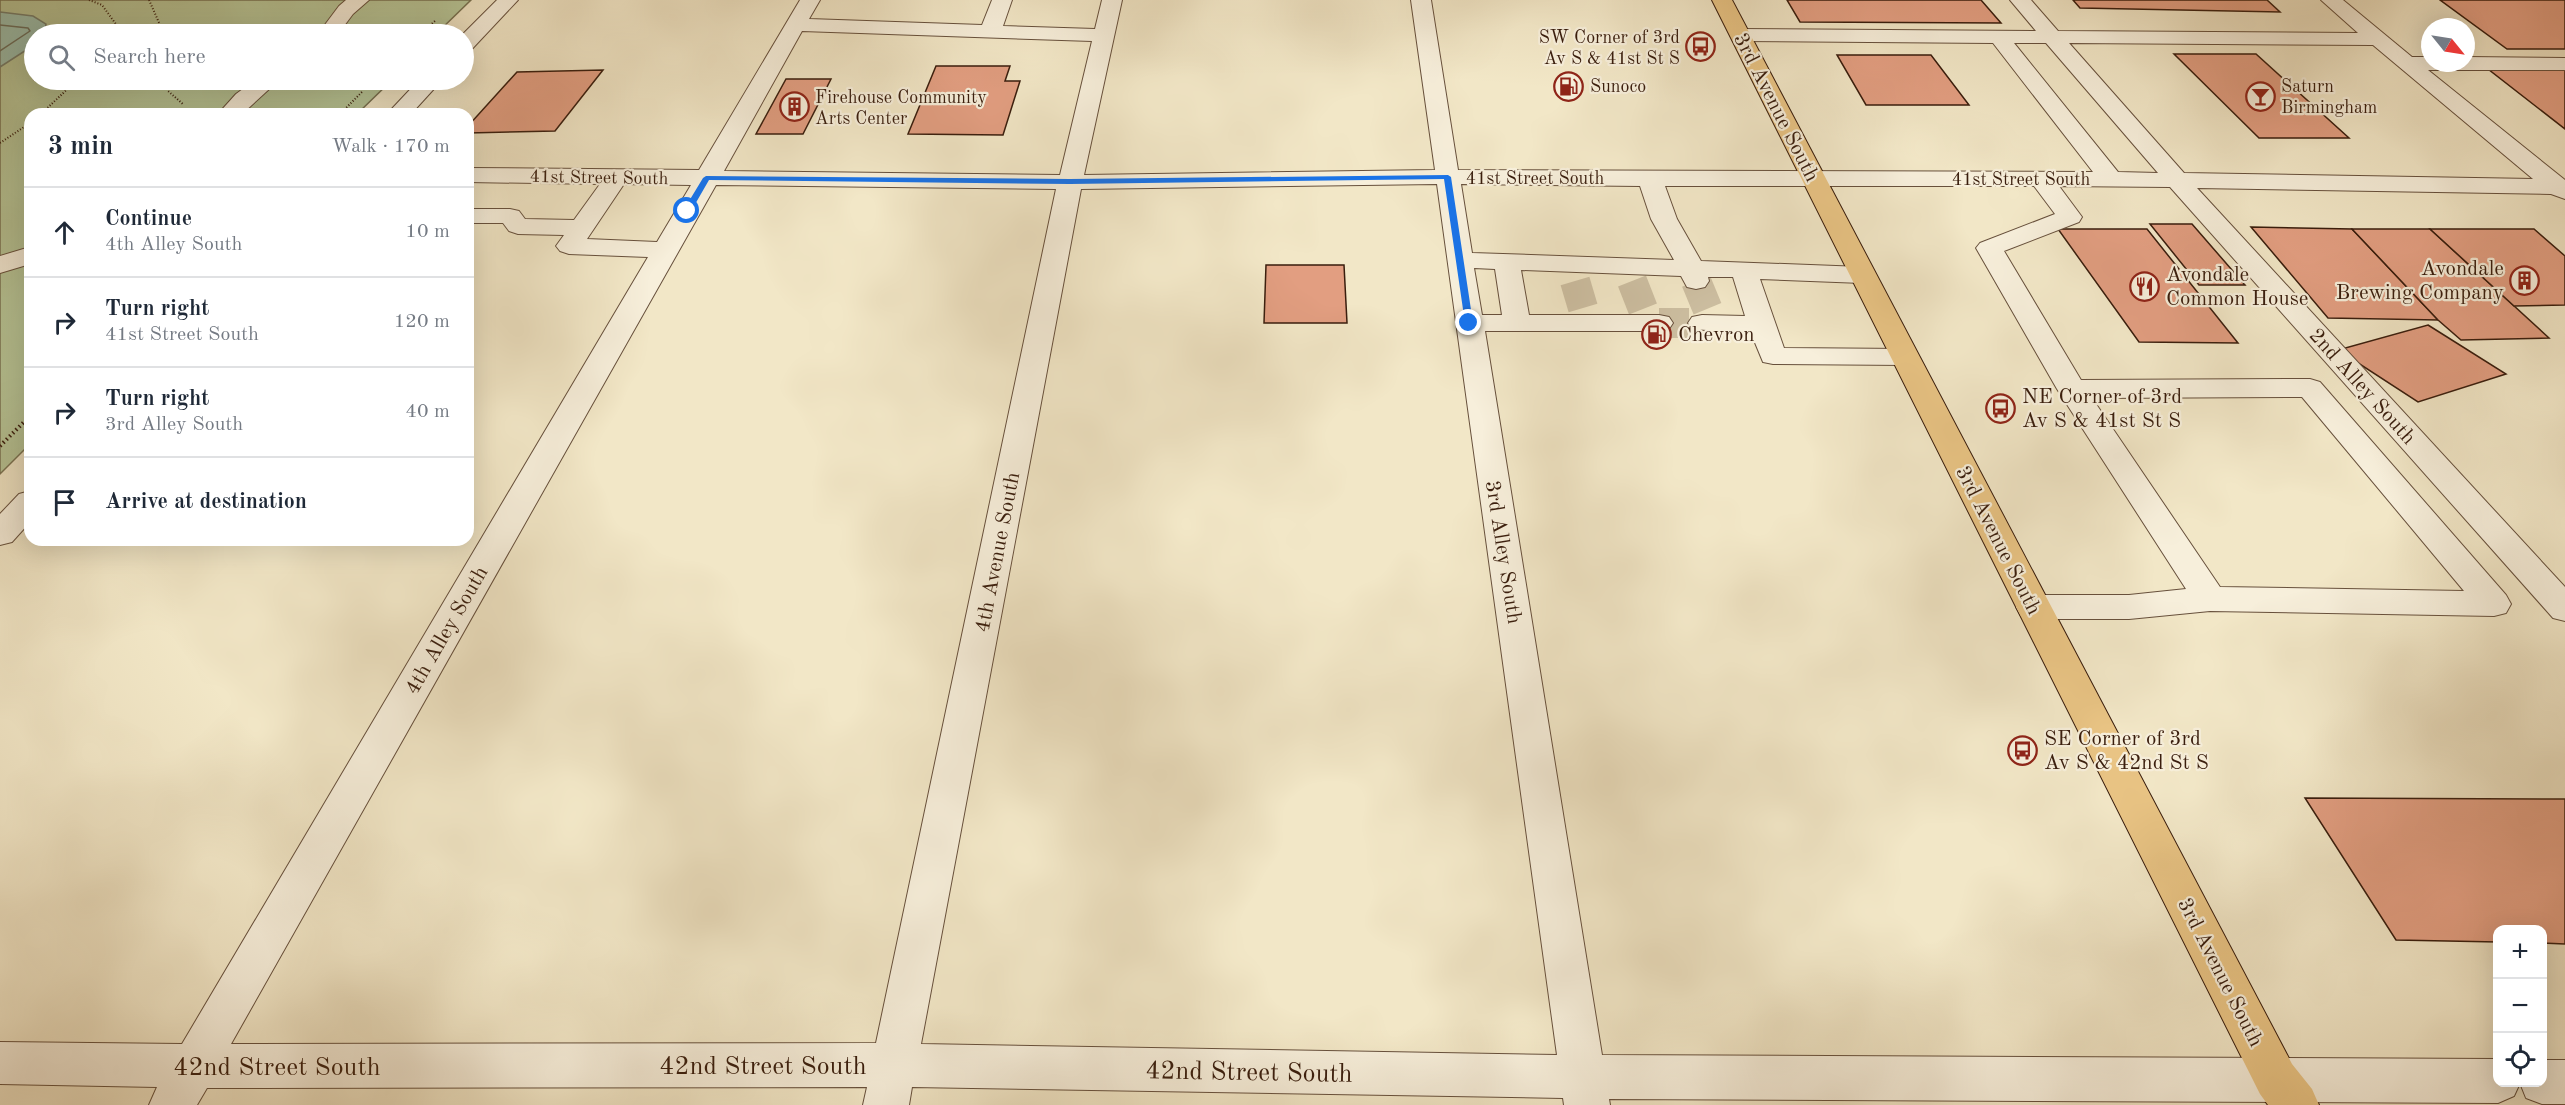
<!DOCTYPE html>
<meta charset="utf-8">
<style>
body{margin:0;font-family:"Old Standard TT",serif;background:#f2f2f3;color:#1f2937}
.controls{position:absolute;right:18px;bottom:18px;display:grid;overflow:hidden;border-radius:12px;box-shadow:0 6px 24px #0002}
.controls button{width:54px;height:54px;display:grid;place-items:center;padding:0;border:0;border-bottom:2px solid #e0e1e3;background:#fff;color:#1f2937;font:30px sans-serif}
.compass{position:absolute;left:2421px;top:18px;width:54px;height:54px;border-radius:50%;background:#fff;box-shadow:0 6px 24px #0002;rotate:120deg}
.stop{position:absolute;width:18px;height:18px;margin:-14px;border:4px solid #1a73e8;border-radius:50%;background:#fff}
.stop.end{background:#1a73e8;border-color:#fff;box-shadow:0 2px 6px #0008}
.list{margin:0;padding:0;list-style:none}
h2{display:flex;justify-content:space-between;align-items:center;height:78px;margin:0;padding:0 24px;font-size:26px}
h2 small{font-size:20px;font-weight:400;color:#747a83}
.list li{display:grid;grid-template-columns:39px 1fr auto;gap:18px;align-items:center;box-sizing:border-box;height:90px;padding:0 24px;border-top:2px solid #e0e1e3}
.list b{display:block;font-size:22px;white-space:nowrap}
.list p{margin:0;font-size:20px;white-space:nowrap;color:#747a83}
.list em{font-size:20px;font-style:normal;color:#747a83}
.icon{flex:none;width:33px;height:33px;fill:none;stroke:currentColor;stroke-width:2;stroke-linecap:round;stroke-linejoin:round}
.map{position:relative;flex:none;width:2565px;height:1105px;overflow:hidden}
.search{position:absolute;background:#fff;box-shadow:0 6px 24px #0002;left:24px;top:24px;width:450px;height:66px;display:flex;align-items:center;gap:15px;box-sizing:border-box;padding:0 21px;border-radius:33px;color:#747a83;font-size:22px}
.panel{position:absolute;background:#fff;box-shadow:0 6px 24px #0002;left:24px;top:108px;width:450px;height:438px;border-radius:18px}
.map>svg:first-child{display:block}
.green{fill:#b7c698;stroke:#787252;stroke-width:1.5}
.water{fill:#9cc1af;stroke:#747f6e;stroke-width:1.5}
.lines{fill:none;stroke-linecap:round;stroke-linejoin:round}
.shore{stroke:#6a6f5e;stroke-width:1.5}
.building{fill:#e29e81;stroke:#391d0d;stroke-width:1.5}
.minor-tunnel{stroke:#cdbfa2;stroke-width:30;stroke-dasharray:30 15;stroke-linecap:butt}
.minor-casing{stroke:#67503c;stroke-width:2}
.major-casing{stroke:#391d0d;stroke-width:2}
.path-far1{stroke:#391d0d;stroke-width:2;stroke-dasharray:1 2;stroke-linecap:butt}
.path{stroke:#391d0d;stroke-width:4;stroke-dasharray:1.5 3;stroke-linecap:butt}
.minor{fill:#f7efdb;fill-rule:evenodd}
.major{fill:#e9c484;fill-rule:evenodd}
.route{fill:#1a73e8}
.labels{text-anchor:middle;stroke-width:4.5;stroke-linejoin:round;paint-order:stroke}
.far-poi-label{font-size:18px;fill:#391d0d;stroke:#f7efdb;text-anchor:start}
.far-street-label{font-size:18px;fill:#391d0d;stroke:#f7efdb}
.street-label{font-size:21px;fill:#391d0d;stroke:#f7efdb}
.poi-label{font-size:21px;fill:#391d0d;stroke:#f7efdb;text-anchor:start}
.near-street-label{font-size:26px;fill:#391d0d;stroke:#f7efdb}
</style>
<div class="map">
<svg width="2565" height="1105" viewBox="0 0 2565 1105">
<rect width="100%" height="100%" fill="#f2e7c7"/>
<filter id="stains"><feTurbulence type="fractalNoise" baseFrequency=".00333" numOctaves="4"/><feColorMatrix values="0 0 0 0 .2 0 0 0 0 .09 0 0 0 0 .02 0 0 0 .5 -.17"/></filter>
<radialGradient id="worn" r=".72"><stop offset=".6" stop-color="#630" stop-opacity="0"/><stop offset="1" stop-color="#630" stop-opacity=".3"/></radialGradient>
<polygon class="green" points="0,0 471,0 436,34 34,34 34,80 392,80 357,114 30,114 30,444 0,474"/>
<polygon class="water" points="0,12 33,16 46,24 44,34 34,34 34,45 0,67"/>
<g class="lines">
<polyline class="shore" points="0,25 28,28 30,31 0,51"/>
</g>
<g class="building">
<polygon points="1787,0 1981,0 2001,23 1800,22"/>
<polygon points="2073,0 2267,0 2280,12 2080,8"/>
<polygon points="2440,0 2565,0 2565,49 2507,49"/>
<polygon points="2174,54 2256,54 2349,138 2259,138"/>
<polygon points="1837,55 1931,55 1969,105 1866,105"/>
<polygon points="936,66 1010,66 1005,81 1020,81 1003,135 908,134"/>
<polygon points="2488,69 2565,70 2565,129"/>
<polygon points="603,70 555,131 468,133 468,126 517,72"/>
<polygon points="786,79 831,79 803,134 756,134"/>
<polygon points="2150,224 2192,224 2245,285 2199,285"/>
<polygon points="2251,227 2352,229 2438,320 2328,318"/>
<polygon points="2058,229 2147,229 2238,343 2139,342"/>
<polygon points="2352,229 2430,229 2549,338 2461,340 2438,320"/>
<polygon points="2430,229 2534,229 2565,256 2565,305 2514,306"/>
<polygon points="1266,265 1344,265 1347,323 1264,323"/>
<polygon points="2428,325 2506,374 2418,402 2338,350"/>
<polygon points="2305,798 2565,799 2565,944 2542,943 2542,930 2498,930 2498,942 2396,940"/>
</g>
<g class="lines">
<g class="minor-tunnel">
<polyline points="1575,281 1583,308"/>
<polyline points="1632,281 1643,309"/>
<polyline points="1696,281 1708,310"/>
<polyline points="1659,323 1702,323"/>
</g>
<defs>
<g id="minor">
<polygon points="346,0 369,0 353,14 338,34 318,34 339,6"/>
<polygon points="497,0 518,0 471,50 464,52 463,34"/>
<path d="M800 0H820L809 19 982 25 992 0H1012L1003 26 1095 29 1102 0H1122L1084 175 1435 170 1411 0H1431L1458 170 2093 172 1993 43 1740 41 1733 39 1730 35 1733 31 1740 29 2036 31 2010 0H2031L2058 31 2358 33 2321 0H2343L2412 57H2430V63H2466V57L2565 58V70H2428L2565 180V199L2551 194 2197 188 2565 587V621L2553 618 2170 187 2059 186 2082 217 2079 222 2004 251 2081 380 2310 379 2320 382 2506 595 2511 604 2506 613 2494 616 2210 611 2129 619H2033L2021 616 2016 607 2021 598 2033 595H2129L2186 589 2057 389 1976 248 1980 243 2055 214 2034 186H1665L1677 219 1701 261 1862 267 1871 269 1875 275 1871 281 1862 283 1760 279 1784 348 1905 349 1915 351 1919 357 1915 363 1905 365 1773 364 1763 362 1751 333 1692 329 1688 323 1692 317 1702 315 1745 316 1733 277H1708L1709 281 1705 287 1696 289 1687 287 1681 276 1521 270 1529 315H1659L1669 317 1673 323 1669 329 1659 331H1485L1602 1055 2498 1059V1082H2542V1060H2565V1104H2542L2526 1098 2520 1083 2514 1096 2498 1103 1609 1099 1610 1105H1564L1563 1098 912 1087 909 1105H863L867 1087 207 1088 197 1105H149L157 1087 0 1084V1042L182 1044 648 257 569 254 560 251 556 246 564 235 518 234 509 231 503 223H468V209H510L519 211 525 219 574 220 600 184 468 182V168L699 170ZM802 31 1092 41 1060 175 724 171ZM2014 43H2046L2158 173 2118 172ZM2069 43 2373 45 2533 179 2184 173ZM624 184 691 185 657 242 587 239ZM1437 184 1557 1055 921 1044 1081 189ZM1461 184 1640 186 1651 219 1674 260 1472 253ZM716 185 1056 189 876 1043 231 1044ZM1474 268 1495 269 1502 315H1482ZM2302 397 2464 591 2220 587 2092 398Z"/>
<polygon points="255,80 279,80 242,114 218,114 236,94"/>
<polygon points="419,80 442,80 411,114 387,114"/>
<polygon points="30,247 30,264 0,273 0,256"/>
<polygon points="30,491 30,522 12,542 0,545 0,514 19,494"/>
</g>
<polygon id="major" points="1712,0 1732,0 2292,1064 2312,1089 2319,1105 2268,1105 2260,1094"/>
</defs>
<use href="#minor" class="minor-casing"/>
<use href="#major" class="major-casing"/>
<g class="path-far1">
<polyline points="89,0 102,5 118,27 117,34"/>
<polyline points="149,0 160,25 160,34"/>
<polyline points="421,34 436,20"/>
<polyline points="164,80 168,91 184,105"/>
<polyline points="41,114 77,80"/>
<polyline points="340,114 363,91"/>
<polyline points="0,143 30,123"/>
</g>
<polyline class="path" points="0,446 30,416"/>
<use href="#minor" class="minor"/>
<use href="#major" class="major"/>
</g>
<polygon class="route" points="1448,175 1451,177 1473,323 1469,325 1465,323 1444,179 1070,184 709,180 690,213 683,211 703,178 706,176 1070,179"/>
<defs>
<symbol id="bus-ring" viewBox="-11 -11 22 22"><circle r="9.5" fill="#f7efdb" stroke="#8f2418" stroke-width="1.5"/><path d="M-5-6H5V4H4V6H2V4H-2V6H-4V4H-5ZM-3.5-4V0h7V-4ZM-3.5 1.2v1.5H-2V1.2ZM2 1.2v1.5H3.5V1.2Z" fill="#8f2418"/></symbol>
<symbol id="fuel-ring" viewBox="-11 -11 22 22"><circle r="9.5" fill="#f7efdb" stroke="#8f2418" stroke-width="1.5"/><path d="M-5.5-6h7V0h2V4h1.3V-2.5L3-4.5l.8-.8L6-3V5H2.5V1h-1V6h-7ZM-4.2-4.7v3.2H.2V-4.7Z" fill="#8f2418"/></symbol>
<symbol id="bar-ring" viewBox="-11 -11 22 22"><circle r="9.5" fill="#f7efdb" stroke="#8f2418" stroke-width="1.5"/><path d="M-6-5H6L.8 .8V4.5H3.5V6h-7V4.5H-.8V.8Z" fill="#8f2418"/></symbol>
<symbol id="building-ring" viewBox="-11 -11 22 22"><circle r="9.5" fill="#f7efdb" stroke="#8f2418" stroke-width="1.5"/><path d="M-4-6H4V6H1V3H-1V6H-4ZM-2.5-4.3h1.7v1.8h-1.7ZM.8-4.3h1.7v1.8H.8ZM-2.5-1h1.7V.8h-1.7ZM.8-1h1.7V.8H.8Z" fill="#8f2418"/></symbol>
<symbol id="restaurant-ring" viewBox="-11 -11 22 22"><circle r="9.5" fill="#f7efdb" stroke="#8f2418" stroke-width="1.5"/><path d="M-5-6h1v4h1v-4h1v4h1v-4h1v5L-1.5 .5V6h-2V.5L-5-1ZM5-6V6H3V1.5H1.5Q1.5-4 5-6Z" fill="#8f2418"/></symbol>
</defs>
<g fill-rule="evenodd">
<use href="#bus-ring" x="1684" y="30" width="33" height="33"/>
<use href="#fuel-ring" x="1552" y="70" width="33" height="33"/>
<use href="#bar-ring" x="2244" y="80" width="33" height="33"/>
<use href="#building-ring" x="778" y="90" width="33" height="33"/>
<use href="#building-ring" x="2508" y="264" width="33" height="33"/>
<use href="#restaurant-ring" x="2128" y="270" width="33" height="33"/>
<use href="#fuel-ring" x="1640" y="318" width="33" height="33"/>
<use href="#bus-ring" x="1984" y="392" width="33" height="33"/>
<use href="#bus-ring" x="2006" y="734" width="33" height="33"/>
</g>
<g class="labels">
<g class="far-poi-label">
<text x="1680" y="43" text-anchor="end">SW Corner of 3rd<tspan x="1680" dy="21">Av S &amp; 41st St S</tspan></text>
<text x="1590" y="92">Sunoco</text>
<text x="2281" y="92">Saturn<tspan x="2281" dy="21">Birmingham</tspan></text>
<text x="815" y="103">Firehouse Community<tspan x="815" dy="21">Arts Center</tspan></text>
</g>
<g class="far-street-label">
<text transform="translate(599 177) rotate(1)" y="6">41st Street South</text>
<text x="1535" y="184">41st Street South</text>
<text x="2021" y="185">41st Street South</text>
</g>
<g class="street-label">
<text transform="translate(1777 107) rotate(63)" y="7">3rd Avenue South</text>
<text transform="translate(2363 386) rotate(48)" y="7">2nd Alley South</text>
<text transform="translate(1999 540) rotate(63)" y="7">3rd Avenue South</text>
<text transform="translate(997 552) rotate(-79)" y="7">4th Avenue South</text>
<text transform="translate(1504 552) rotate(81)" y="7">3rd Alley South</text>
<text transform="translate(446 630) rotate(-60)" y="7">4th Alley South</text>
<text transform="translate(2221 972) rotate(63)" y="7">3rd Avenue South</text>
</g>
<g class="poi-label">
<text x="2504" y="275" text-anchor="end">Avondale<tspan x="2504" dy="24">Brewing Company</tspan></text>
<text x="2166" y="281">Avondale<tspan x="2166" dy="24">Common House</tspan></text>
<text x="1678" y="341">Chevron</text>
<text x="2022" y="403">NE Corner of 3rd<tspan x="2022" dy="24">Av S &amp; 41st St S</tspan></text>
<text x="2044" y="745">SE Corner of 3rd<tspan x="2044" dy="24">Av S &amp; 42nd St S</tspan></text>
</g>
<g class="near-street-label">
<text x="763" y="1074">42nd Street South</text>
<text x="277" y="1075">42nd Street South</text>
<text transform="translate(1249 1071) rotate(1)" y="9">42nd Street South</text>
</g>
</g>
<rect width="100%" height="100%" filter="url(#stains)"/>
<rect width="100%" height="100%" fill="url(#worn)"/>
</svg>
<div class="controls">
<button>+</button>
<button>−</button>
<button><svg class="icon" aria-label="locate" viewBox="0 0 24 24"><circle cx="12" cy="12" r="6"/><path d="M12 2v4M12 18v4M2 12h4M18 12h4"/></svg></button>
</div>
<svg class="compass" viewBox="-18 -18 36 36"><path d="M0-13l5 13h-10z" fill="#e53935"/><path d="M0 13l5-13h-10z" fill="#747a83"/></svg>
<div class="stop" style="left:687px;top:211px"></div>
<div class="stop end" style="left:1469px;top:323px"></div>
<div class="search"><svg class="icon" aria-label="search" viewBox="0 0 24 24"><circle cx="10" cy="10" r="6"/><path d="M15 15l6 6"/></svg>Search here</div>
<section class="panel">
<h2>3 min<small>Walk · 170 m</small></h2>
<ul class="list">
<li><svg class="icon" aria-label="ahead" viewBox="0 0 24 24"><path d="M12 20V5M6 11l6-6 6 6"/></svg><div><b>Continue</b><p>4th Alley South</p></div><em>10 m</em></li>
<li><svg class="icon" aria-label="right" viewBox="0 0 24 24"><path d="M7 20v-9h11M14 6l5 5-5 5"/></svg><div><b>Turn right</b><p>41st Street South</p></div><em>120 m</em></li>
<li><svg class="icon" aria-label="right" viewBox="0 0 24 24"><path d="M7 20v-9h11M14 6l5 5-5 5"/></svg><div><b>Turn right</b><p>3rd Alley South</p></div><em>40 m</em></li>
<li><svg class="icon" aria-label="arrive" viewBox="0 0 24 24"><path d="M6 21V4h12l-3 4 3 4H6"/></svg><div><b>Arrive at destination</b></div></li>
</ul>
</section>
</div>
